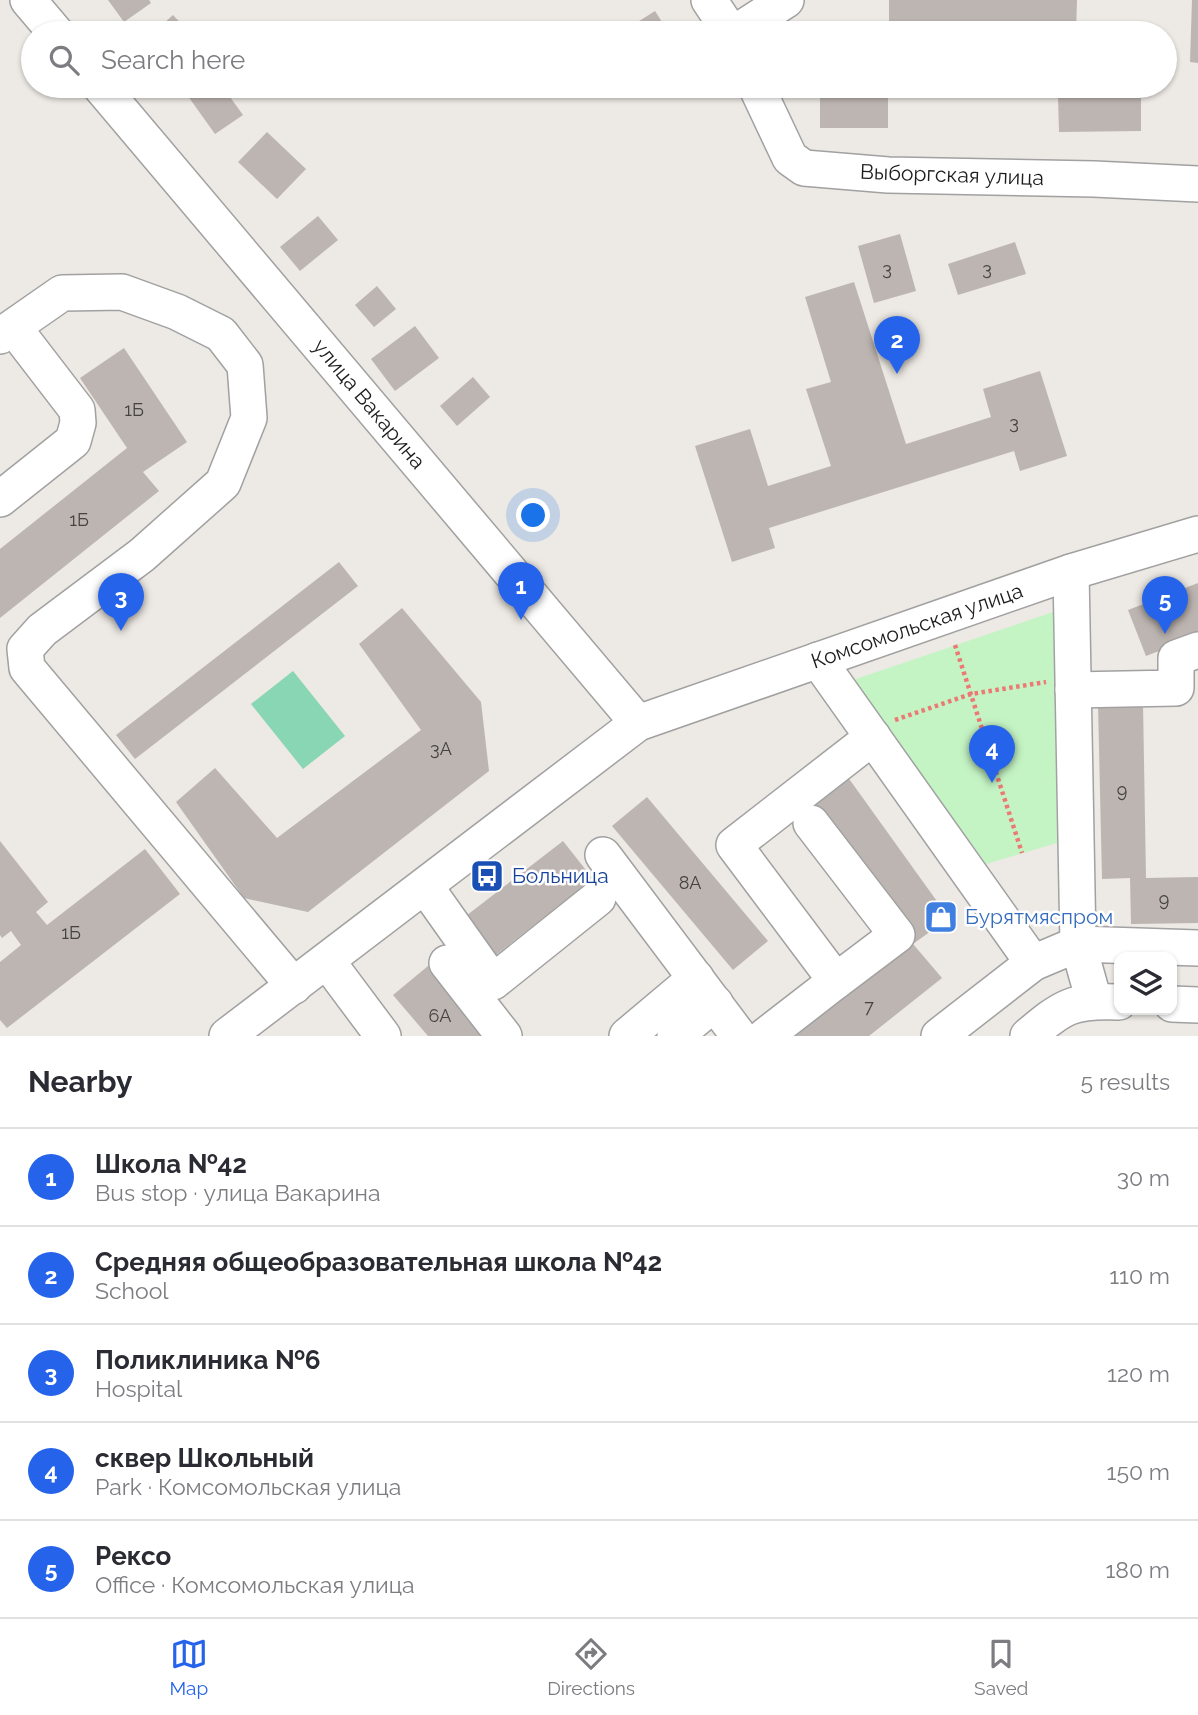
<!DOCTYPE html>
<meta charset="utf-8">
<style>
body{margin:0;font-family:Raleway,sans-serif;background:#f7f7f7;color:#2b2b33}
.controls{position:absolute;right:21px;bottom:21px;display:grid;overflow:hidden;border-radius:14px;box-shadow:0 2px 5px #0004}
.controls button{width:63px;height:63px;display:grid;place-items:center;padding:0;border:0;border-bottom:2px solid #e1e1e2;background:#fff;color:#2b2b33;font:35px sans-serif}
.you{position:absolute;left:534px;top:516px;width:24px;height:24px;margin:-18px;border:5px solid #fff;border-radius:50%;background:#1a73e8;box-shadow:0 0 0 10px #1a73e833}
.badge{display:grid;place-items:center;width:46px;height:46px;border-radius:50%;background:#2563eb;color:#fff;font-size:23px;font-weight:700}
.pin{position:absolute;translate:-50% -58px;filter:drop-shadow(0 2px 4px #0008)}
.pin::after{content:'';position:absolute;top:37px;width:24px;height:21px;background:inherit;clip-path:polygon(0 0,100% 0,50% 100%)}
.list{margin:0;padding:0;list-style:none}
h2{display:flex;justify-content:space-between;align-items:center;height:91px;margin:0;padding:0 28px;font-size:30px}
h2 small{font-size:23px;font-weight:400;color:#7c7c81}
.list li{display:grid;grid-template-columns:46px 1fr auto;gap:21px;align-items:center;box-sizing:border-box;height:98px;padding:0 28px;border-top:2px solid #e1e1e2}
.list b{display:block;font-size:26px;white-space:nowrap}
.list p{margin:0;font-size:23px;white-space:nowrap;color:#7c7c81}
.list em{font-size:23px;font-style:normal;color:#7c7c81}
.icon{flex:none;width:38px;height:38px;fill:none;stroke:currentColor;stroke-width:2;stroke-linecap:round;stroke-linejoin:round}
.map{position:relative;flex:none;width:1198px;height:1036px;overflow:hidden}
.search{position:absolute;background:#fff;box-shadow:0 2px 5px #0004;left:21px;right:21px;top:21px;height:77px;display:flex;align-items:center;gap:18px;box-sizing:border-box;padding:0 24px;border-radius:38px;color:#7c7c81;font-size:26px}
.sheet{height:581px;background:#fff}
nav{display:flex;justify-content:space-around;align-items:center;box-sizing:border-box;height:98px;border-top:2px solid #e1e1e2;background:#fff;font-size:19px;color:#7c7c81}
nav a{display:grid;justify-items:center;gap:4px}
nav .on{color:#2563eb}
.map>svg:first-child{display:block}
.park{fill:#c4f4c4}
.pitch{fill:#88d6b3}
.building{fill:#bdb5b1}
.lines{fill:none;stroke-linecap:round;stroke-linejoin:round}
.minor-casing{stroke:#a1a1a1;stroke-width:38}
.path{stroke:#ed7974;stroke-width:4.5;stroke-dasharray:3.5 3.5;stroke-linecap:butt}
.minor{stroke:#fff;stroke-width:35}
.labels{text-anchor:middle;stroke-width:5;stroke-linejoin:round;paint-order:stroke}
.number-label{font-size:18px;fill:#454342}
.street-label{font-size:21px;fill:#1d1d1d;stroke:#fff}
.transit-label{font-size:21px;fill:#164399;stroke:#fff;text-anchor:start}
.shop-label{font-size:21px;fill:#366cbe;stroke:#fff;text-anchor:start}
</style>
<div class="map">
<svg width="1198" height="1036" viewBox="0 0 1198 1036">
<rect width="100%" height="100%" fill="#ede9e4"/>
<polygon class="park" points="1053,612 1057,843 986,864 853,680"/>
<polygon class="pitch" points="293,671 345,736 303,769 251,704"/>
<g class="building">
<polygon points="108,0 149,0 151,3 124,22"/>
<polygon points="889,0 1077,0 1076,33 889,33"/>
<polygon points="1192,0 1198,0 1198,63 1190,62"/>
<polygon points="655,11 669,33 628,33 625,30"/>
<polygon points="173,15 190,33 153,33"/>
<polygon points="194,86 222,86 243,115 215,134 185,92"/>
<rect x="820" y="86" width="68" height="42"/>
<polygon points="1141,95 1141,131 1059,132 1058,96"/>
<polygon points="267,132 306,169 277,199 238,162"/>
<polygon points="318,216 338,240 300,271 280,247"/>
<polygon points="900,234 916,291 874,303 858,246"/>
<polygon points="1015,242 1026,274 958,295 948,264"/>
<polygon points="854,282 906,444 991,417 983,389 1040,371 1067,456 1020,471 1014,451 769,528 775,548 732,562 695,446 750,429 768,486 831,466 806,389 831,382 805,297"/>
<polygon points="377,286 396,309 374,327 355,305"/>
<polygon points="415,326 439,358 395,391 371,359"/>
<polygon points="124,348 187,442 143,472 159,491 0,618 0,549 127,448 80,378"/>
<polygon points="473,377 490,397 457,426 440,406"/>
<polygon points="339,562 358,586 135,759 116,735"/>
<polygon points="1198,583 1198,636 1146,656 1128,610"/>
<polygon points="402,608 481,702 489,771 308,912 244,898 176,802 215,768 277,838 421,730 359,644"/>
<polygon points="1143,703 1146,878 1198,877 1198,923 1131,924 1130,878 1102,879 1098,704"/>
<polygon points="842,769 949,918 913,944 806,795"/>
<polygon points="647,797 768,941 733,970 612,826"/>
<polygon points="0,841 48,902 36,912 47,925 145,849 180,894 7,1028 0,1020 0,962 21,945 11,931 2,938 0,935"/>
<polygon points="563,841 593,879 492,958 462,919"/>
<polygon points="913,944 942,978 869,1036 795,1036"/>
<polygon points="428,966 487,1036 428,1036 393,995"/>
</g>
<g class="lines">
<defs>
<g id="minor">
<polyline points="28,0 56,33"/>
<polyline points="709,0 731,33"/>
<polyline points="735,33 786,0"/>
<polyline points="100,86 638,723"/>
<polyline points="756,86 790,158 804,168 888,175 1094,179 1198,184"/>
<polyline points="0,336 62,293 122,292 177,312 221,334 245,365 249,418 223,483 142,555 42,630 25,649 27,668 294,986"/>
<polyline points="0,499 73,441 78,423 77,410 14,328"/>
<polyline points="1071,572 1078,944 1094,1001"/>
<polyline points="818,660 1033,963"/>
<polyline points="1073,690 1176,688 1176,658 1198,650"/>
<polyline points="811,823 897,935 836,981"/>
<polyline points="603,855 739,1036"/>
<polyline points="425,886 493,982 598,898"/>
<polyline points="327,961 383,1036"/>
<polyline points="447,963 504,1036"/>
<polyline points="1172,1004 1198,1005"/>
<polyline points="227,1036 638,723 1071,572 1198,534"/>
<polyline points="627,1036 696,978"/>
<polyline points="675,1036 715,1003"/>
<polyline points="765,1036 836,981 734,845 873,737"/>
<polyline points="939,1036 1033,963 1078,944 1198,948"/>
<path d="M1028 1036C1064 1006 1072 1000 1119 1002"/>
</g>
</defs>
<use href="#minor" class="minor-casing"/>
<g class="path">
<polyline points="955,645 1022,853"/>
<polyline points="895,720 971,694 1046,682"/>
</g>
<use href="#minor" class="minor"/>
</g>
<defs>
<symbol id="bus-square" viewBox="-11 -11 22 22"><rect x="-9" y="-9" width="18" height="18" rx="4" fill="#1a4fb4" stroke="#fff"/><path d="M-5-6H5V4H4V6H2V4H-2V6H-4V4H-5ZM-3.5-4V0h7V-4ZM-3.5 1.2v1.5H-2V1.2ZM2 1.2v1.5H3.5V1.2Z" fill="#fff"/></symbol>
<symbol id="shop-square" viewBox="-11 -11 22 22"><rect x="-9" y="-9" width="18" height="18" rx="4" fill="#3f7fe0" stroke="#fff"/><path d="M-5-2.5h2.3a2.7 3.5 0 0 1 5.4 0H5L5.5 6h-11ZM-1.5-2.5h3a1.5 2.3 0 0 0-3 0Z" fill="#fff"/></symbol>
</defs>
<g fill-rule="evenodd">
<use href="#bus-square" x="468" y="857" width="38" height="38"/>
<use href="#shop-square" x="922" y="898" width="38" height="38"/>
</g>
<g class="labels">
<g class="number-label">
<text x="887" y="275">3</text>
<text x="987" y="275">3</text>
<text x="134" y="416">1Б</text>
<text x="1014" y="429">3</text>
<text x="79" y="526">1Б</text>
<text x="441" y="755">3А</text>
<text x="1122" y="797">9</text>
<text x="690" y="889">8А</text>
<text x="1164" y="906">9</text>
<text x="71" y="939">1Б</text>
<text x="869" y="1013">7</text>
<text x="440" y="1022">6А</text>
</g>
<g class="street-label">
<text transform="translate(952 175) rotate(2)" y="7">Выборгская улица</text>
<text transform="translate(369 404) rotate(50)" y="7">улица Вакарина</text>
<text transform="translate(917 626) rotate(-19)" y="7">Комсомольская улица</text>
</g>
<g class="transit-label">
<text x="512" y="883">Больница</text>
</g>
<g class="shop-label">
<text x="965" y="924">Бурятмяспром</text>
</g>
</g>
</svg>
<div class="controls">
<button><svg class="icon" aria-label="layers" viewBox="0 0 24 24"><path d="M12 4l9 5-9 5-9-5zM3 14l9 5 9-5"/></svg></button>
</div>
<div class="you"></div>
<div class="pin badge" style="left:521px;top:620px">1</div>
<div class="pin badge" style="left:897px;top:374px">2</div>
<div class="pin badge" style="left:121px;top:631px">3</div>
<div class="pin badge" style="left:992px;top:783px">4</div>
<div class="pin badge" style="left:1165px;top:634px">5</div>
<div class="search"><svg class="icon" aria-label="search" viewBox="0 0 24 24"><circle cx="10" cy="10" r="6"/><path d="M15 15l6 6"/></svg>Search here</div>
</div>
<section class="sheet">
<h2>Nearby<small>5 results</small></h2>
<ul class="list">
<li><span class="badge">1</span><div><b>Школа №42</b><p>Bus stop · улица Вакарина</p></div><em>30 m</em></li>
<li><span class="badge">2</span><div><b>Средняя общеобразовательная школа №42</b><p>School</p></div><em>110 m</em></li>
<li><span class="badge">3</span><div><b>Поликлиника №6</b><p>Hospital</p></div><em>120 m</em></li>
<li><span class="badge">4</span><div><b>сквер Школьный</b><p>Park · Комсомольская улица</p></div><em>150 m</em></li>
<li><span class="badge">5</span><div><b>Рексо</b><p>Office · Комсомольская улица</p></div><em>180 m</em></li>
</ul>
</section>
<nav>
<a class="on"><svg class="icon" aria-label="map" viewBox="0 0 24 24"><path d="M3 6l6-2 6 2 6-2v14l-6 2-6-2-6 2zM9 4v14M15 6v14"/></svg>Map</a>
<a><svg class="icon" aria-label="directions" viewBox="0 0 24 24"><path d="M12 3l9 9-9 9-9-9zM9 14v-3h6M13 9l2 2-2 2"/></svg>Directions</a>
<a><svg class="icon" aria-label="saved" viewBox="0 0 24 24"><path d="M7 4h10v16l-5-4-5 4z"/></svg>Saved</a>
</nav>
